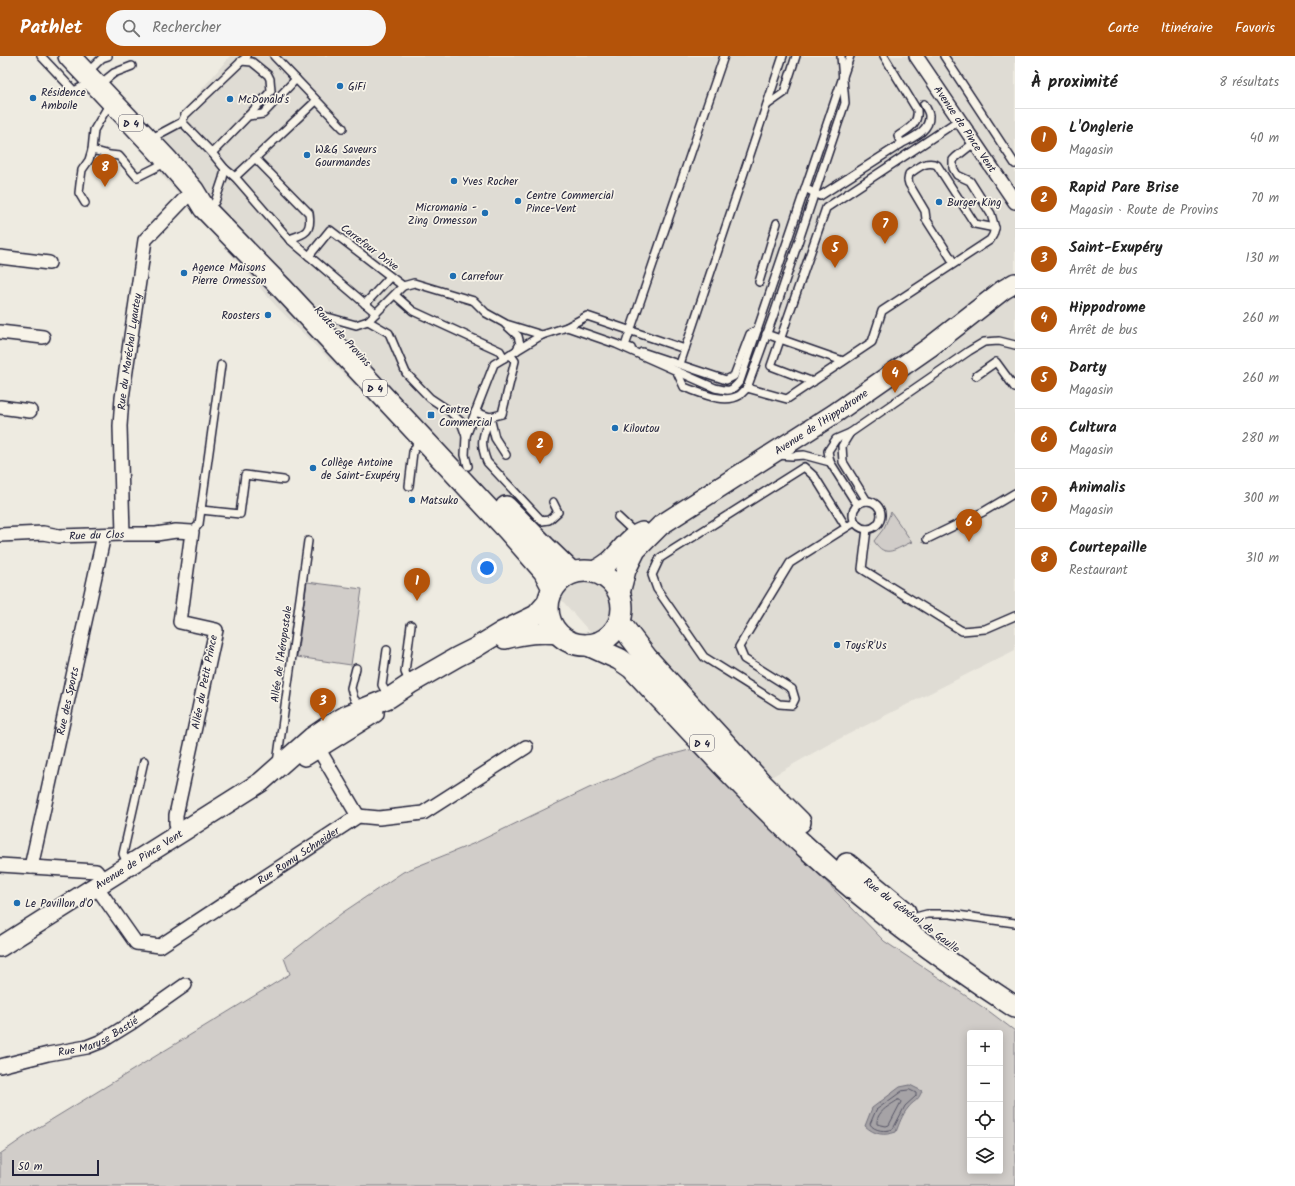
<!DOCTYPE html>
<html lang="fr">
<meta charset="utf-8">
<style>
body{margin:0;font-family:Kalam,sans-serif;background:#f6f6f6;color:#222}
.controls{position:absolute;right:12px;bottom:12px;display:grid;overflow:hidden;border-radius:4px;box-shadow:0 2px 10px #0003}
.controls button{width:36px;height:36px;display:grid;place-items:center;padding:0;border:0;border-bottom:1px solid #e0e0e0;background:#fff;color:#222;font:20px sans-serif}
.scale{position:absolute;left:12px;bottom:10px;width:87px;box-sizing:border-box;padding-left:4px;border:2px solid #22223b;border-top:0;font-size:11px;line-height:14px;white-space:nowrap;color:#22223b;-webkit-text-stroke:3px #f7f3e8;paint-order:stroke}
.you{position:absolute;left:487px;top:512px;width:14px;height:14px;margin:-10px;border:3px solid #fff;border-radius:50%;background:#1a73e8;box-shadow:0 0 0 6px #1a73e833}
.badge{display:grid;place-items:center;width:26px;height:26px;border-radius:50%;background:#b45309;color:#fff;font-size:13px;font-weight:700}
.pin{position:absolute;translate:-50% -33px;filter:drop-shadow(0 1px 2px #0008)}
.pin::after{content:'';position:absolute;top:21px;width:14px;height:12px;background:inherit;clip-path:polygon(0 0,100% 0,50% 100%)}
.list{margin:0;padding:0;list-style:none}
h2{display:flex;justify-content:space-between;align-items:center;height:52px;margin:0;padding:0 16px;font-size:17px}
h2 small{font-size:13px;font-weight:400;color:#767676}
.list li{display:grid;grid-template-columns:26px 1fr auto;gap:12px;align-items:center;box-sizing:border-box;height:60px;padding:0 16px;border-top:1px solid #e0e0e0}
.list b{display:block;font-size:15px;white-space:nowrap}
.list p{margin:0;font-size:13px;white-space:nowrap;color:#767676}
.list em{font-size:13px;font-style:normal;color:#767676}
.icon{flex:none;width:22px;height:22px;fill:none;stroke:currentColor;stroke-width:2;stroke-linecap:round;stroke-linejoin:round}
.map{position:relative;flex:none;width:1015px;height:1130px;overflow:hidden}
header{display:flex;align-items:center;gap:24px;box-sizing:border-box;height:56px;padding:0 20px;background:#b45309;color:#fff}
header strong{font-size:19px}
nav{display:flex;gap:22px;margin-inline-start:auto;font-size:14px}
.search{width:280px;height:36px;background:#f6f6f6;display:flex;align-items:center;gap:10px;box-sizing:border-box;padding:0 14px;border-radius:22px;color:#767676;font-size:15px}
main{display:flex}
aside{flex:1;background:#fff}
.map>svg:first-child{display:block}
.built{fill:#dfdcd4}
.green{fill:#d1cdc9;stroke:#7a7882;fill-rule:evenodd}
.water{fill:#a6a3a6;stroke:#716f7b}
.lines{fill:none;stroke-linecap:round;stroke-linejoin:round}
.shore{stroke:#575666;stroke-width:1}
.service-casing{stroke:#22223b;stroke-width:10}
.minor-casing{stroke:#22223b;stroke-width:16}
.secondary-casing{stroke:#22223b;stroke-width:22}
.primary-casing{stroke:#22223b;stroke-width:24}
.service{stroke:#f7f3e8;stroke-width:7}
.minor{stroke:#f7f3e8;stroke-width:13}
.secondary{stroke:#f7f3e8;stroke-width:19}
.primary{stroke:#f7f3e8;stroke-width:21}
.poi-dot{fill:#1f6fb2;stroke:#f7f3e8;stroke-width:1.5}
.labels{text-anchor:middle;stroke-width:3.5;stroke-linejoin:round;paint-order:stroke}
.shield{fill:#f7f3e8;stroke:#62616f;stroke-width:1}
.shield-label{font-size:10px;font-weight:bold;fill:#22223b}
.poi-label{font-size:11px;fill:#22223b;stroke:#f7f3e8;text-anchor:start}
.street-label{font-size:11px;fill:#22223b;stroke:#f7f3e8}
</style>
<header>
<strong>Pathlet</strong>
<div class="search"><svg class="icon" aria-label="search" viewBox="0 0 24 24"><circle cx="10" cy="10" r="6"/><path d="M15 15l6 6"/></svg>Rechercher</div>
<nav><a>Carte</a><a>Itinéraire</a><a>Favoris</a></nav>
</header>
<main>
<div class="map">
<svg width="1015" height="1130" viewBox="0 0 1015 1130">
<rect width="100%" height="100%" fill="#eeebe1"/>
<filter id="ink" filterUnits="userSpaceOnUse"><feTurbulence type="fractalNoise" baseFrequency=".025" numOctaves="2"/><feDisplacementMap in="SourceGraphic" scale="8" xChannelSelector="R" yChannelSelector="G"/><feConvolveMatrix kernelMatrix="1 2 1 2 8 2 1 2 1" color-interpolation-filters="sRGB"/></filter>
<g filter="url(#ink)">
<polygon class="built" points="230,0 1015,0 1015,594 829,688 741,738 693,693 536,515 441,416 275,249 145,100"/>
<g class="green">
<path d="M891 456 912 486C896 492 886 504 874 485L884 472Z"/>
<polygon points="307,526 362,533 351,609 297,601"/>
<path d="M693 693 741 738 884 885 990 956 1015 975V1130H0V1098L33 1075 290 918 284 902 342 857 403 816 475 787 589 732 615 722 655 703ZM970 977H1000V1115H970Z"/>
</g>
<path class="water" d="M910 1029 922 1035C917 1047 914 1044 908 1052 902 1059 899 1068 896 1076 884 1080 875 1079 865 1070L872 1052 900 1031Z"/>
<g class="lines">
<g class="shore">
<path d="M910 1034 916 1037V1040L905 1050 893 1073C886 1076 874 1075 870 1068L876 1054 902 1035Z"/>
<path d="M898 1044H900L901 1046 889 1069 886 1070 877 1068C876 1056 889 1050 898 1044Z"/>
</g>
<defs>
<g id="service">
<polyline points="41,0 74,35 91,26"/>
<polyline points="274,0 343,72"/>
<polyline points="944,0 1015,108"/>
<polyline points="241,5 252,6 268,19 270,23 271,35 248,60"/>
<polyline points="87,17 102,2 108,0"/>
<polyline points="99,29 114,17 132,10"/>
<polyline points="110,47 94,74 92,94 110,99 119,100 137,121 167,106"/>
<polyline points="767,49 784,37 796,0"/>
<polyline points="182,66 185,59 247,0"/>
<polyline points="150,83 182,66 212,97 225,113 235,121 316,45"/>
<path d="M901 88C912 82 930 75 929 60 929 56 926 52 924 48"/>
<polyline points="212,97 248,60 263,58 296,23"/>
<path d="M255 102 309 157C312 175 306 178 289 183"/>
<polyline points="235,121 289,183 376,257"/>
<path d="M805 132 820 140 901 88 898 80C908 73 919 68 917 54L884 0"/>
<polyline points="215,146 223,122 225,113"/>
<polyline points="85,147 79,137 80,128 82,114 89,104 92,94"/>
<polyline points="309,200 330,174 403,230"/>
<path d="M954 207 926 163 925 155 909 128 908 124 909 118C918 112 926 104 937 109L975 168 995 172"/>
<polyline points="759,226 777,167"/>
<polyline points="395,239 413,255 500,295 504,302"/>
<polyline points="365,248 390,221"/>
<polyline points="324,260 356,269 368,265 403,230 414,227 474,245 486,257 506,268 542,279"/>
<polyline points="368,265 389,277 406,317 430,342 448,354 461,366 466,380"/>
<polyline points="506,269 518,280 520,288 516,295"/>
<polyline points="567,271 587,260 685,293"/>
<polyline points="766,278 843,305"/>
<polyline points="631,292 625,290 724,0"/>
<polyline points="642,296 726,324 734,320 750,278 757,274"/>
<polyline points="680,308 783,0"/>
<path d="M677 316 684 331C699 336 724 349 740 339 742 337 745 334 747 332L774 258 845 47 841 0"/>
<polyline points="976,320 996,306 1015,332"/>
<polyline points="813,326 771,310 826,152 959,64"/>
<polyline points="747,332 787,343 872,286 882,255 990,184 993,179 995,172 991,158 970,125 957,119 953,112 953,104 956,101 975,86"/>
<polyline points="475,356 490,361 502,358 515,305 510,298"/>
<polyline points="850,377 842,390 843,406 867,445"/>
<path d="M506 399 495 382 490 361C483 380 479 386 487 406L542 465 549 464 558 456 553 446"/>
<polyline points="777,399 792,400 804,399 830,406 854,444 858,448"/>
<polyline points="830,406 828,395 836,383 850,377 969,295 984,286 999,285 1015,289"/>
<path d="M468 410 465 399 466 380 494 308 542 279 567 271 616 288 715 332C729 335 730 337 740 325L850 0"/>
<polyline points="409,430 413,396 420,382"/>
<circle cx="867" cy="459" r="14"/>
<polyline points="201,454 240,458 245,419 283,424"/>
<polyline points="618,461 636,478"/>
<polyline points="846,471 815,421 804,411 660,502 652,519 657,533 704,601 779,648 792,649 795,643 792,633 744,603 739,591 790,507 855,466"/>
<polyline points="867,473 862,513 962,575 985,573 1015,560"/>
<polyline points="192,476 199,468 221,309"/>
<polyline points="927,483 983,456 1015,437"/>
<polyline points="387,594 382,629 389,642"/>
<polyline points="356,612 351,632 354,643 363,652"/>
<polyline points="410,628 405,616 411,569"/>
<polyline points="277,707 308,485"/>
<polyline points="128,809 123,798 144,705"/>
<polyline points="912,862 927,858 950,858 1015,867"/>
</g>
<g id="minor">
<path id="s1" d="M916 0 1015 146"/>
<polyline points="0,201 49,207"/>
<polyline points="0,276 43,281"/>
<polyline points="0,351 30,355"/>
<path id="s2" d="M123 478 120 370 122 342 145 184 193 134"/>
<path id="s3" d="M0 479 43 477 59 480 123 478H156L176 475 192 476 180 566 216 574 176 759V767L178 778"/>
<polyline points="318,692 358,760"/>
<polyline points="0,809 96,815 104,825"/>
<path id="s4" d="M31 811 104 479"/>
<path id="s5" d="M96 830 136 887 160 890 358 760 379 762 423 757 526 691"/>
<path id="s6" d="M0 1010 48 998 87 991 102 985 131 967 185 929"/>
</g>
<g id="secondary">
<path d="M594 515C600 512 605 509 610 505 621 495 628 481 642 476"/>
<path id="s7" d="M620 537 626 514 636 494 661 469 834 358 930 291 1003 234 1015 227"/>
<path d="M505 583C525 578 539 576 559 578"/>
<polyline points="305,700 374,657"/>
<path id="s8" d="M0 891 261 726 312 681 328 670 347 659 389 642 410 628 457 601 475 592 501 576 536 559 549 544"/>
</g>
<g id="primary">
<polyline points="69,0 168,105 193,134 204,152 283,233 508,474 544,515 553,532"/>
<polyline points="506,451 545,491 572,517"/>
<circle cx="585" cy="552" r="37"/>
<polyline points="620,567 646,601 764,730 800,766"/>
<path d="M588 589 619 603 632 612C690 674 746 737 809 794 872 852 943 904 1015 951"/>
<polyline points="847,808 905,856"/>
</g>
</defs>
<use href="#service" class="service-casing"/>
<use href="#minor" class="minor-casing"/>
<use href="#secondary" class="secondary-casing"/>
<use href="#primary" class="primary-casing"/>
<use href="#service" class="service"/>
<use href="#minor" class="minor"/>
<use href="#secondary" class="secondary"/>
<use href="#primary" class="primary"/>
</g>
</g>
<g class="poi-dot">
<circle cx="340" cy="30" r="4"/>
<circle cx="33" cy="42" r="4"/>
<circle cx="230" cy="43" r="4"/>
<circle cx="307" cy="99" r="4"/>
<circle cx="454" cy="125" r="4"/>
<circle cx="518" cy="145" r="4"/>
<circle cx="939" cy="146" r="4"/>
<circle cx="485" cy="157" r="4"/>
<circle cx="184" cy="217" r="4"/>
<circle cx="453" cy="220" r="4"/>
<circle cx="268" cy="259" r="4"/>
<rect x="427" y="355" width="8" height="8" rx="2"/>
<circle cx="615" cy="372" r="4"/>
<circle cx="313" cy="412" r="4"/>
<circle cx="412" cy="444" r="4"/>
<circle cx="837" cy="589" r="4"/>
<circle cx="17" cy="847" r="4"/>
</g>
<g class="labels">
<g class="shield">
<rect x="119" y="59" width="24" height="16" rx="3"/>
<rect x="363" y="324" width="24" height="16" rx="3"/>
<rect x="690" y="679" width="24" height="16" rx="3"/>
</g>
<g class="shield-label">
<text x="131" y="71">D 4</text>
<text x="375" y="336">D 4</text>
<text x="702" y="691">D 4</text>
</g>
<g class="poi-label">
<text x="348" y="34">GiFi</text>
<text x="41" y="40">Résidence<tspan x="41" dy="13">Amboile</tspan></text>
<text x="238" y="47">McDonald's</text>
<text x="315" y="97">W&amp;G Saveurs<tspan x="315" dy="13">Gourmandes</tspan></text>
<text x="462" y="129">Yves Rocher</text>
<text x="526" y="143">Centre Commercial<tspan x="526" dy="13">Pince-Vent</tspan></text>
<text x="947" y="150">Burger King</text>
<text x="477" y="155" text-anchor="end">Micromania -<tspan x="477" dy="13">Zing Ormesson</tspan></text>
<text x="192" y="215">Agence Maisons<tspan x="192" dy="13">Pierre Ormesson</tspan></text>
<text x="461" y="224">Carrefour</text>
<text x="260" y="263" text-anchor="end">Roosters</text>
<text x="439" y="357">Centre<tspan x="439" dy="13">Commercial</tspan></text>
<text x="623" y="376">Kiloutou</text>
<text x="321" y="410">Collège Antoine<tspan x="321" dy="13">de Saint-Exupéry</tspan></text>
<text x="420" y="448">Matsuko</text>
<text x="845" y="593">Toys'R'Us</text>
<text x="25" y="851">Le Pavillon d'O</text>
</g>
<g class="street-label">
<text dy="4" stroke="none"><textPath href="#s1" startOffset="88">Avenue de Pince Vent</textPath></text>
<text transform="translate(370 191) rotate(37)" y="4">Carrefour Drive</text>
<text transform="translate(343 280) rotate(47)" y="4">Route de Provins</text>
<text dy="4" stroke="none"><textPath href="#s2" startOffset="183">Rue du Maréchal Lyautey</textPath></text>
<text dy="4" stroke="none"><textPath href="#s7" startOffset="272">Avenue de l'Hippodrome</textPath></text>
<text dy="4" stroke="none"><textPath href="#s3" startOffset="97">Rue du Clos</textPath></text>
<text transform="translate(281 598) rotate(-82)" y="4">Allée de l'Aéropostale</text>
<text transform="translate(204 626) rotate(-79)" y="4">Allée du Petit Prince</text>
<text dy="4" stroke="none"><textPath href="#s4" startOffset="170">Rue des Sports</textPath></text>
<text dy="4" stroke="none"><textPath href="#s5" startOffset="259">Rue Romy Schneider</textPath></text>
<text dy="4" stroke="none"><textPath href="#s8" startOffset="164">Avenue de Pince Vent</textPath></text>
<text transform="translate(912 859) rotate(37)" y="4">Rue du Général de Gaulle</text>
<text dy="4" stroke="none"><textPath href="#s6" startOffset="103">Rue Maryse Bastié</textPath></text>
</g>
</g>
</svg>
<div class="controls">
<button>+</button>
<button>−</button>
<button><svg class="icon" aria-label="locate" viewBox="0 0 24 24"><circle cx="12" cy="12" r="6"/><path d="M12 2v4M12 18v4M2 12h4M18 12h4"/></svg></button>
<button><svg class="icon" aria-label="layers" viewBox="0 0 24 24"><path d="M12 4l9 5-9 5-9-5zM3 14l9 5 9-5"/></svg></button>
</div>
<div class="scale">50 m</div>
<div class="you"></div>
<div class="pin badge" style="left:417px;top:545px">1</div>
<div class="pin badge" style="left:540px;top:408px">2</div>
<div class="pin badge" style="left:323px;top:665px">3</div>
<div class="pin badge" style="left:895px;top:337px">4</div>
<div class="pin badge" style="left:835px;top:212px">5</div>
<div class="pin badge" style="left:969px;top:486px">6</div>
<div class="pin badge" style="left:885px;top:188px">7</div>
<div class="pin badge" style="left:105px;top:131px">8</div>
</div>
<aside>
<h2>À proximité<small>8 résultats</small></h2>
<ul class="list">
<li><span class="badge">1</span><div><b>L'Onglerie</b><p>Magasin</p></div><em>40 m</em></li>
<li><span class="badge">2</span><div><b>Rapid Pare Brise</b><p>Magasin · Route de Provins</p></div><em>70 m</em></li>
<li><span class="badge">3</span><div><b>Saint-Exupéry</b><p>Arrêt de bus</p></div><em>130 m</em></li>
<li><span class="badge">4</span><div><b>Hippodrome</b><p>Arrêt de bus</p></div><em>260 m</em></li>
<li><span class="badge">5</span><div><b>Darty</b><p>Magasin</p></div><em>260 m</em></li>
<li><span class="badge">6</span><div><b>Cultura</b><p>Magasin</p></div><em>280 m</em></li>
<li><span class="badge">7</span><div><b>Animalis</b><p>Magasin</p></div><em>300 m</em></li>
<li><span class="badge">8</span><div><b>Courtepaille</b><p>Restaurant</p></div><em>310 m</em></li>
</ul>
</aside>
</main>
